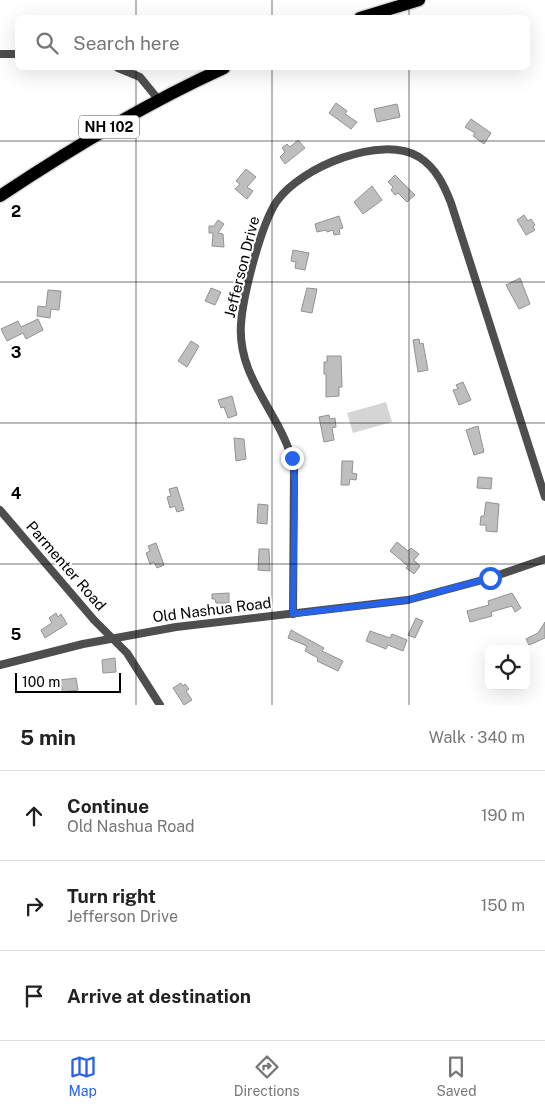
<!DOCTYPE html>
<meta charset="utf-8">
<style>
body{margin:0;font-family:"Public Sans",sans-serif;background:#f2f2f2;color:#222}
.controls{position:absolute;right:15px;bottom:15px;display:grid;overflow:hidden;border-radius:8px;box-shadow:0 5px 20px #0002}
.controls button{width:45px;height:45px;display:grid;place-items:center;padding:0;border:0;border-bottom:1px solid #e0e0e0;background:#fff;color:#222;font:25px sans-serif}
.scale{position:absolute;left:15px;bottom:12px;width:106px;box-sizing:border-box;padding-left:5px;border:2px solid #000;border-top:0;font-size:14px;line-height:18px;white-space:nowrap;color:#000;-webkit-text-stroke:4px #fff;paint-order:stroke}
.stop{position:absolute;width:15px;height:15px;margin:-11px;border:4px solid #2563eb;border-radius:50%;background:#fff}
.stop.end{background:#2563eb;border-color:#fff;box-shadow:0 1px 5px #0008}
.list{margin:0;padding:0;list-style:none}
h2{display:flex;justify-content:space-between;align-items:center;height:65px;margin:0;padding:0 20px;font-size:21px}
h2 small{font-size:16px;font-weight:400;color:#767676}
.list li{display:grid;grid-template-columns:32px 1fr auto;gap:15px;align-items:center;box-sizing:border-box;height:90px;padding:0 20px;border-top:1px solid #e0e0e0}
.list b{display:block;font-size:19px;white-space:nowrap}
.list p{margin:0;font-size:16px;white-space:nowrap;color:#767676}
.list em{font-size:16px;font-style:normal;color:#767676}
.icon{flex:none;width:28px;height:28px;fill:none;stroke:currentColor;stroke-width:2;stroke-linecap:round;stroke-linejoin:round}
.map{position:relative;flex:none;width:545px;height:705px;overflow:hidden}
.search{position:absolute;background:#fff;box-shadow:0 5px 20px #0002;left:15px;right:15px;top:15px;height:55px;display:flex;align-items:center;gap:12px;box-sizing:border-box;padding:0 18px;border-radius:8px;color:#767676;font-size:19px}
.sheet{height:335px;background:#fff}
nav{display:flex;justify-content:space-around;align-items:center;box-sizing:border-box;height:70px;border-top:1px solid #e0e0e0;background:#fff;font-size:14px;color:#767676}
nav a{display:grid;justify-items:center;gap:2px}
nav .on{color:#2563eb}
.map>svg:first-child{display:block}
.green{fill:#d5d5d5}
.building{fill:#bebebe;stroke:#929292}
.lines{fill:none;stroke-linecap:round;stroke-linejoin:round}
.primary-casing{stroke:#dbdbdb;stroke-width:15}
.minor{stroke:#4e4e4e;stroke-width:8}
.primary{stroke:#000;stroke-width:12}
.route{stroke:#2563eb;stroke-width:6}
.grid{fill:none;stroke:#000;stroke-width:1;stroke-opacity:0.55}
.labels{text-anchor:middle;stroke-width:4;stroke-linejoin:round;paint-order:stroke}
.shield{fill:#fff;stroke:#4c4c4c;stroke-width:1}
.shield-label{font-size:14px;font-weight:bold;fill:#000}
.street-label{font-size:15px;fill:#000;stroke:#fff}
.grid-label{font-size:16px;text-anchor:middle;font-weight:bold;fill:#000;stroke:#fff;stroke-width:4;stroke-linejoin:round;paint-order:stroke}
</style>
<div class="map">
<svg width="545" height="705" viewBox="0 0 545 705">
<rect width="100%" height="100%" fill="#fff"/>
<polygon class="green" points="386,402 392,422 353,433 347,413"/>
<g class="building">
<polygon points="336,103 347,111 345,114 357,122 351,129 329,113"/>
<polygon points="397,104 400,117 377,122 374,109"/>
<polygon points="471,119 491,133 484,144 473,136 475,133 465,127"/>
<polygon points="298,140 305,148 285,164 280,157 285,152 282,148 287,144 290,147"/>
<polygon points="246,169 256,177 247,187 253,191 247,199 235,189 240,184 236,181"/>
<polygon points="395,175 415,195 407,202 398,193 395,195 391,190 393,187 388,182"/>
<polygon points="372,186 382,200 363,214 354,202"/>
<polygon points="524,215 528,221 531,219 535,225 533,227 535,230 526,235 517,220"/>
<polygon points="339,216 343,228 339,229 340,234 334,235 333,230 327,232 326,230 317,232 315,224"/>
<polygon points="218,220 224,224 218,233 223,234 224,247 212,246 213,233 209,233 209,226 214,226"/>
<polygon points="293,250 309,253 305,270 295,268 296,262 291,261"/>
<polygon points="520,278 530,304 519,309 506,285"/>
<polygon points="211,288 221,292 215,305 205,301"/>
<polygon points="307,288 317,289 312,313 301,311"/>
<polygon points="48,290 61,291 59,310 51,309 50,318 37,316 38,306 46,307"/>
<polygon points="38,319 43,330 26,339 23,333 7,341 1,329 18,321 21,327"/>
<polygon points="419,339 420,344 423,343 428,370 418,372 413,340"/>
<polygon points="191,341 199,346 187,367 178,361"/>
<polygon points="327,356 341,356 342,387 339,387 339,396 326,397 326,374 324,374 324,362 327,362"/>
<polygon points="463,382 471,400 459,405 453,390 458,389 456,385"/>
<polygon points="232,396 237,415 228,418 224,407 221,408 218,400"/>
<polygon points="329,415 330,419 335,418 336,427 332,428 334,440 324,442 319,417"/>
<polygon points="478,426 484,452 474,455 466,430"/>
<polygon points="234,438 244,439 246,459 236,461"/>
<polygon points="342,461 353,461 352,473 357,474 356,480 350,479 349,485 341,485"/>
<polygon points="478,477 492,478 491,489 477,488"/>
<polygon points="177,487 184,510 177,512 175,506 170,508 167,497 171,496 169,489"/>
<polygon points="486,502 499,504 497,532 486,531 486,525 480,525 481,516 484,516"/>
<polygon points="258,504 268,505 267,524 257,523"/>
<polygon points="397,542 408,551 411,548 419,554 414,560 420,566 414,574 406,568 408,566 390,551"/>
<polygon points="156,543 164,565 157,568 154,562 150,564 146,553 150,551 148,546"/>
<polygon points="259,549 269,549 270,571 258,570"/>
<polygon points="229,593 229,603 216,603 215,599 212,599 212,594"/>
<polygon points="512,593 521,608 515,612 512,606 491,612 492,616 470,622 467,611 489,605 488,601"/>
<polygon points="56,613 58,617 61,614 67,624 45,638 41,630 52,623 49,618"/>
<polygon points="416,618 423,621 415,638 408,635"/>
<polygon points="545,622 545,638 529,645 526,639 538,633"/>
<polygon points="291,630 324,648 322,651 343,661 338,671 317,661 318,658 305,651 307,646 288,638"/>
<polygon points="370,631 390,638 392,634 407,640 403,651 388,645 386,649 366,641"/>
<polygon points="115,658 116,672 103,673 102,660"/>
<polygon points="76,678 78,690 62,692 62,687 53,688 52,681"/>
<polygon points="181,683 183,686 185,684 189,689 186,691 192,700 184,705 173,688"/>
</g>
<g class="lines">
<defs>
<g id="primary">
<polyline points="360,18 419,0"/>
<path d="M0 196C72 148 145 104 224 68"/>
</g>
</defs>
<use href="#primary" class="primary-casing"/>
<g class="minor">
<polyline points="0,54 18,54"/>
<polyline points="118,68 140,77 158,99"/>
<polyline points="0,510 94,620 127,653 160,705"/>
<path d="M293 614 294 467C283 415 237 380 241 324 243 295 261 224 277 201 301 167 381 134 419 157 436 168 444 185 451 203L545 497"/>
<polyline points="0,665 83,644 176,627 408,600 490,578 545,559"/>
</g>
<use href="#primary" class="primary"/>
</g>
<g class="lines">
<polyline class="route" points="292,458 295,483 293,614 408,600 490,578"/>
</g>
<path class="grid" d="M136 0V18M272 0V18M409 0V18M136 68V705M272 68V705M409 68V705M0 141H545M0 282H545M0 423H545M0 564H545"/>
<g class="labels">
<rect class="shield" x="79" y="115.5" width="60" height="23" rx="4"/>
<g class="shield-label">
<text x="109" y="132">NH 102</text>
</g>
<g class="street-label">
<text transform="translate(242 267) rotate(-76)" y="5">Jefferson Drive</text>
<text transform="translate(66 566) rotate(49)" y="5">Parmenter Road</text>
<text transform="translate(212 610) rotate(-7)" y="5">Old Nashua Road</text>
</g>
</g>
<g class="grid-label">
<text x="16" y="217">2</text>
<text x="16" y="358">3</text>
<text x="16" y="499">4</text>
<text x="16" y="640">5</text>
</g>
</svg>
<div class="controls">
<button><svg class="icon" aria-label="locate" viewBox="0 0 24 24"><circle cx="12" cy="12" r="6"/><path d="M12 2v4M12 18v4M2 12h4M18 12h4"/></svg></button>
</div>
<div class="scale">100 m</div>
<div class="stop" style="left:490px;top:578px"></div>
<div class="stop end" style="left:292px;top:458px"></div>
<div class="search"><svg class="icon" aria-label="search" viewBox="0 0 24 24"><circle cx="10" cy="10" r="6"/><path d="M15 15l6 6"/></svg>Search here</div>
</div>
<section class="sheet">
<h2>5 min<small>Walk · 340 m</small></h2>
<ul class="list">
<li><svg class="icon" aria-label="ahead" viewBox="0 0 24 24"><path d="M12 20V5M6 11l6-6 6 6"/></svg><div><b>Continue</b><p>Old Nashua Road</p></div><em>190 m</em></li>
<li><svg class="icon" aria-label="right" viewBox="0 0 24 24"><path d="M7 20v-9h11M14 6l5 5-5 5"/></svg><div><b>Turn right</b><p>Jefferson Drive</p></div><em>150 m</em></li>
<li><svg class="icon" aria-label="arrive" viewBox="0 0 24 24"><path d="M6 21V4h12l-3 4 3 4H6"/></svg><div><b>Arrive at destination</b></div></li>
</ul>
</section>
<nav>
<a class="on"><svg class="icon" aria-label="map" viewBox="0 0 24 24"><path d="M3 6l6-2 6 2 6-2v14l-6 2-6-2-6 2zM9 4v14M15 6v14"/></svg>Map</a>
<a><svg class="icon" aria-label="directions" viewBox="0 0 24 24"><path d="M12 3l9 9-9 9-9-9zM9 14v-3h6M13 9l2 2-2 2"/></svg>Directions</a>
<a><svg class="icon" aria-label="saved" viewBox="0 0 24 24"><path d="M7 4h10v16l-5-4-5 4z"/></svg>Saved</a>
</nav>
